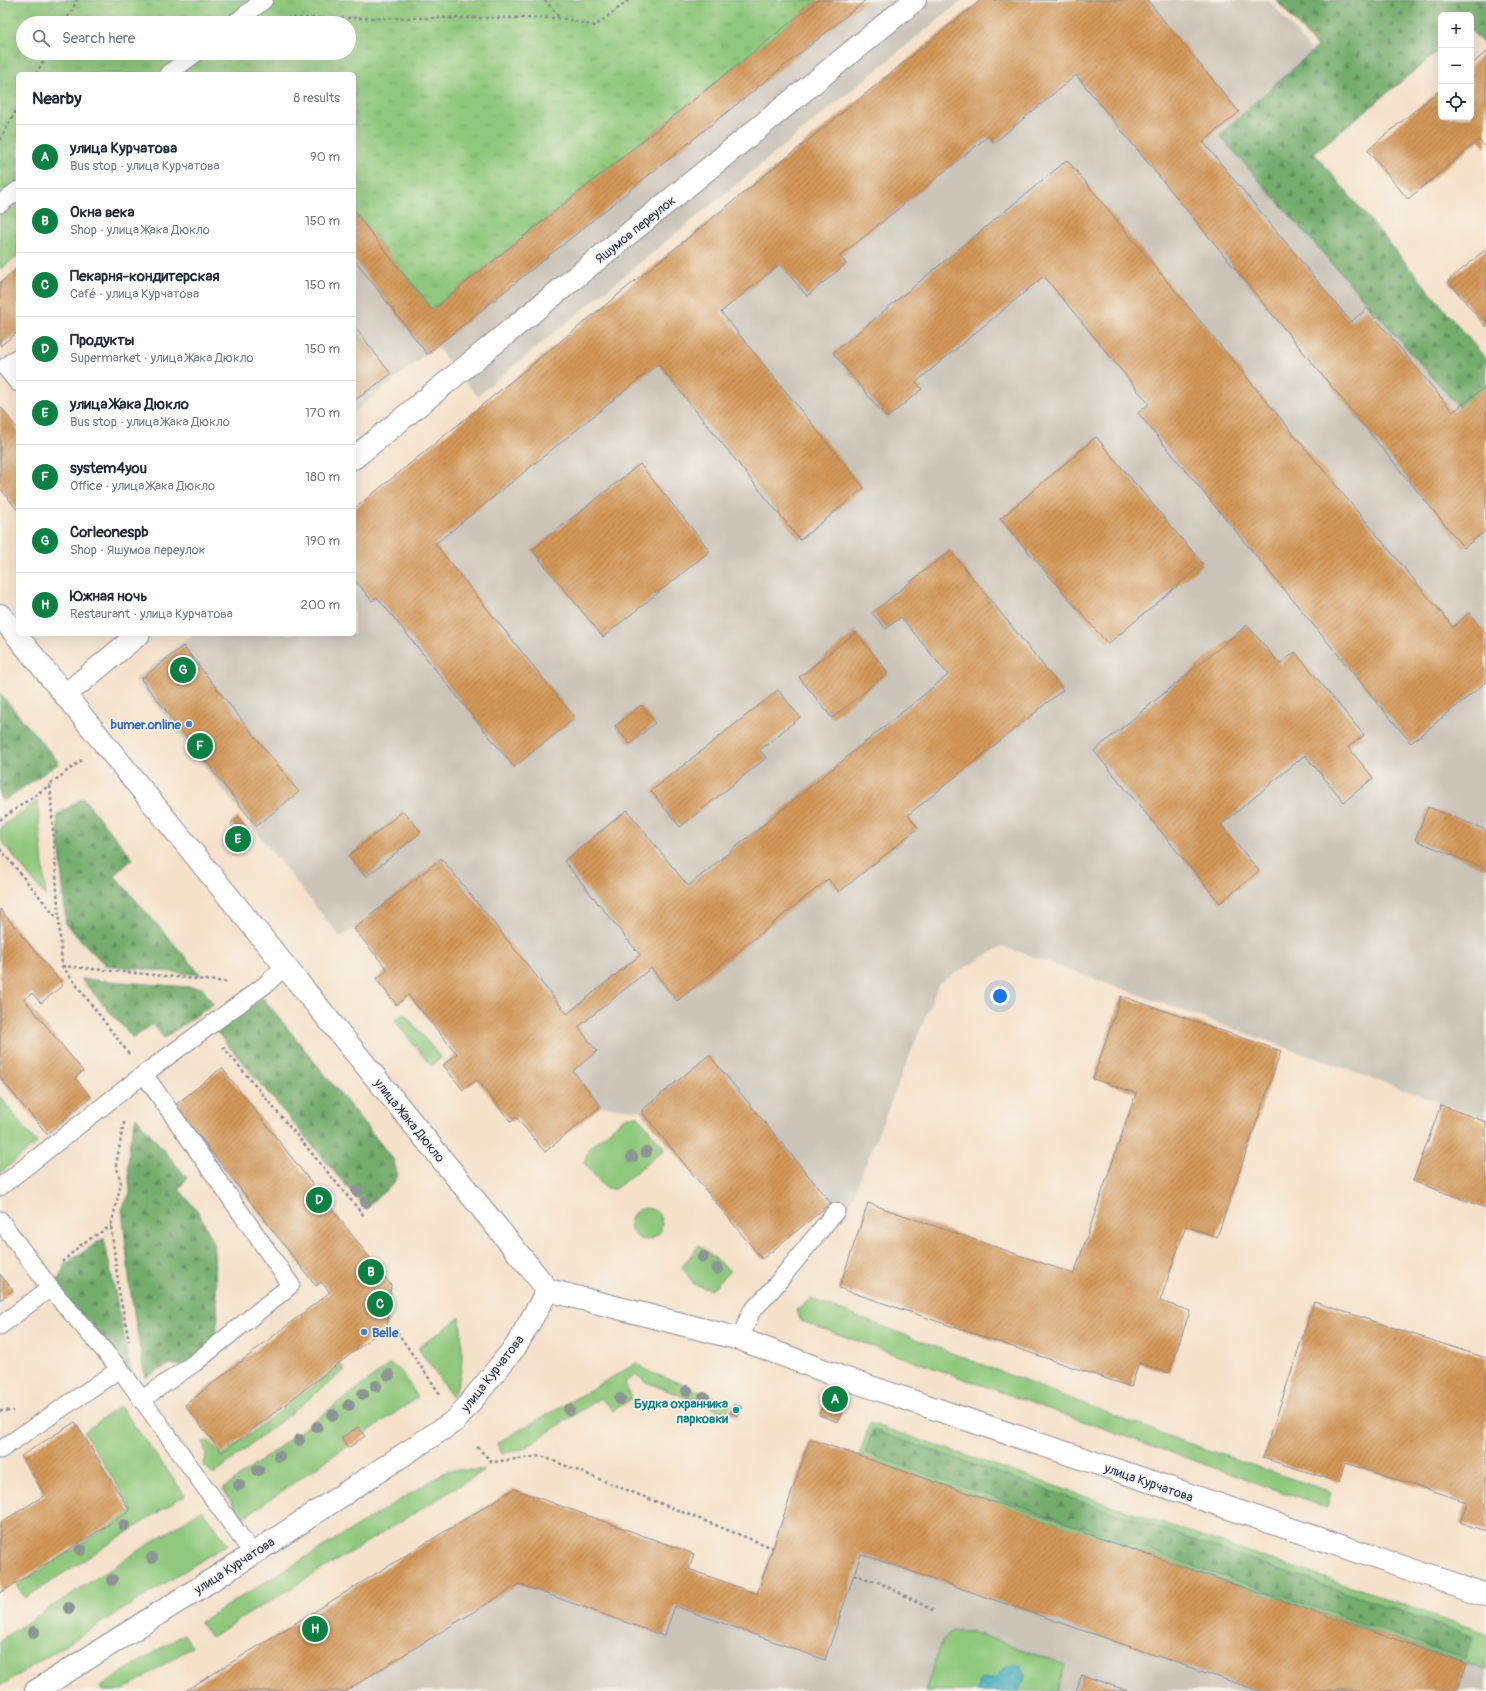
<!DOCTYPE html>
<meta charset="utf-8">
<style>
body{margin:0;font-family:Pangolin,sans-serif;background:#f2f2f3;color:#1f2937}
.controls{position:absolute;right:12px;top:12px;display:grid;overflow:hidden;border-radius:6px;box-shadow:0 4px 16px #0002}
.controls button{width:36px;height:36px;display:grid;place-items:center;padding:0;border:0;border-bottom:1px solid #e0e1e3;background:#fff;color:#1f2937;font:20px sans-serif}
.you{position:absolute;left:1000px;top:996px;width:14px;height:14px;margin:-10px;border:3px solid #fff;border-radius:50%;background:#1a73e8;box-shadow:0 0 0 6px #1a73e833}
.badge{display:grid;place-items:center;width:26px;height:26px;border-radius:50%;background:#0b8043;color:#fff;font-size:13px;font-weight:700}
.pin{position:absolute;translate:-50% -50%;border:2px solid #fff;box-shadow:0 1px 4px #0006}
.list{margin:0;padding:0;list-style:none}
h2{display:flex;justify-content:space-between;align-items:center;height:52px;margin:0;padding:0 16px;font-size:17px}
h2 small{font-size:13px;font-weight:400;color:#747a83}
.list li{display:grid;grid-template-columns:26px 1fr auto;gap:12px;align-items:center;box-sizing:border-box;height:64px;padding:0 16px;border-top:1px solid #e0e1e3}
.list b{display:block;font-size:15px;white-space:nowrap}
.list p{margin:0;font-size:13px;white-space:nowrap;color:#747a83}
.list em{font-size:13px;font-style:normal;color:#747a83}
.icon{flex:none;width:22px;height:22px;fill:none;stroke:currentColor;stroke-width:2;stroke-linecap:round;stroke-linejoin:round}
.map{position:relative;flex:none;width:1486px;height:1691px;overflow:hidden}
.search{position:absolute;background:#fff;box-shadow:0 4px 16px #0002;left:16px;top:16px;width:340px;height:44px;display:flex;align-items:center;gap:10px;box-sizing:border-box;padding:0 14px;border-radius:22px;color:#747a83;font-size:15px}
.panel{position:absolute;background:#fff;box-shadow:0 4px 16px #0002;left:16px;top:72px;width:340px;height:564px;border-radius:6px}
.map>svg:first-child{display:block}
.industrial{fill:#c9c3b8}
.green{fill:#8fc87c;stroke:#557c6d}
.forest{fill:url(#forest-firs);stroke:#476e65}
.park{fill:url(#park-tufts);stroke:#557c6d;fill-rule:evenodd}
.water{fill:url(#water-waves);stroke:#2e6e8e}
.building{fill:url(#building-hatch)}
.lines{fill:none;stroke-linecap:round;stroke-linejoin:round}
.service-casing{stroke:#888894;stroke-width:19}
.minor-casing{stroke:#888894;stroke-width:24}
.tertiary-casing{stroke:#888894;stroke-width:24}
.path{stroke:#888894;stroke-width:2.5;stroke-dasharray:3 3;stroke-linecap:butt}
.service{stroke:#fff;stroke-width:17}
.minor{stroke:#fff;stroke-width:22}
.tertiary{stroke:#fff;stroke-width:22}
.tree{fill:#8d9493}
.shop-dot{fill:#3f7fe0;stroke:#f7f3e8;stroke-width:1.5}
.culture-dot{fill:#0f9aa8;stroke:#f7f3e8;stroke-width:1.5}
.labels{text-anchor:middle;stroke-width:3;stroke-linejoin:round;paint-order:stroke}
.street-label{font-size:13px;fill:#1b2f5e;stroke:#f7f3e8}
.shop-label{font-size:13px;font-weight:bold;fill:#366cbe;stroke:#f7f3e8;text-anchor:end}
.culture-label{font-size:13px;font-weight:bold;fill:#0d838f;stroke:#f7f3e8;text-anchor:end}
</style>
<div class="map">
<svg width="1486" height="1691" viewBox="0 0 1486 1691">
<defs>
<pattern id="forest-firs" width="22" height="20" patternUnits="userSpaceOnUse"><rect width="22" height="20" fill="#73ac6c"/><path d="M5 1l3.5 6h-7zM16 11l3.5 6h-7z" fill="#5e8c5c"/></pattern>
<pattern id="park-tufts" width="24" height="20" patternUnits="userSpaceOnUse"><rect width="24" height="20" fill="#8fc87c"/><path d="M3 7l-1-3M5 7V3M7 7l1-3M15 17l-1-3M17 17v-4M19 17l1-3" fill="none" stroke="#74a369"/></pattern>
<pattern id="water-waves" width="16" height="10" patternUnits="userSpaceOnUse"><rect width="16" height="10" fill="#40aebd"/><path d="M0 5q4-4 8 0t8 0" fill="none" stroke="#358e9d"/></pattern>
<pattern id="building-hatch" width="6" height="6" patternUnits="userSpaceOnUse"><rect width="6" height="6" fill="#d39758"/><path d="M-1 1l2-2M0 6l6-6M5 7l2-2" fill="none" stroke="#aa7c4c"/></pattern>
</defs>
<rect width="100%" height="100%" fill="#f7f3e8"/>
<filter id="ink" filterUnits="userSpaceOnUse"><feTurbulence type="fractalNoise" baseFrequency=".025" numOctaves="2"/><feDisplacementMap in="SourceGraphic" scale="8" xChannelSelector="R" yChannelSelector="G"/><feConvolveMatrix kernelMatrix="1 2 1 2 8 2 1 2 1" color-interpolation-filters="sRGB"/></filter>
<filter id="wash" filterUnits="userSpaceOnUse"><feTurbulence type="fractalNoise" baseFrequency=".012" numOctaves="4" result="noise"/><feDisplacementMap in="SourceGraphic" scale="16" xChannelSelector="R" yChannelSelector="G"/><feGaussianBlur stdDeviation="0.9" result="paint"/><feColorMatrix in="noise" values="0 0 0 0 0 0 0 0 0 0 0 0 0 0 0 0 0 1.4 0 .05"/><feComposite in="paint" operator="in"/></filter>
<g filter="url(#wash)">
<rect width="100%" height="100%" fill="#f5e1ca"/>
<g class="industrial">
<polygon points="818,0 962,0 477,396 436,346 354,412 354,211 432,310"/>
<polygon points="981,0 1269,0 1314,54 1247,112 1485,386 1453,412 1486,453 1486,1119 1002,946 939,983 844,1218 830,1204 762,1259 641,1111 601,1106 545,1152 517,1117 511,1122 477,1080 463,1090 443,1065 456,1054 408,995 397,1005 376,979 387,969 354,929 340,937 135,679 194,634 354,634 354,509"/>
<polygon points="859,1456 1486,1670 1486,1691 185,1691 514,1489 694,1554 689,1569 757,1594"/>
</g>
<g class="green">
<polygon points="37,801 46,897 0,839 0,828"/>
<polygon points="404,1013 441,1058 431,1066 395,1021"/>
<polygon points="0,1097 37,1143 0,1173"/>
<polygon points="627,1116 638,1116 665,1149 615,1189 606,1189 584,1163 589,1148"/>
<circle cx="646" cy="1224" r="16"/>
<polygon points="699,1245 730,1271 711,1290 694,1284 682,1267"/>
<polygon points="811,1299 1173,1438 1331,1492 1327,1508 801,1321 796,1310"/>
<path d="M460 1317C462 1345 466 1372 452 1397L418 1348Z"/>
<polygon points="637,1363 645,1370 731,1403 727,1414 646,1382 635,1374 625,1383 631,1399 613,1411 600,1398 523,1449 502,1454 497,1443"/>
<polygon points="341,1364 345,1370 213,1475 204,1465 206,1455 203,1442 209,1441 222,1455"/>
<polygon points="390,1364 400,1370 418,1397 243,1518 223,1489"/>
<polygon points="120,1406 185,1495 25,1598 17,1585 133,1511 84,1432"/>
<polygon points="870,1423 1486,1633 1486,1670 859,1456"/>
<polygon points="449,1470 485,1470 211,1637 200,1622"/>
<polygon points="202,1510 228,1544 0,1686 0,1640"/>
<polygon points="952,1631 970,1631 1065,1665 1057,1691 925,1691 942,1641"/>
<polygon points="184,1634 192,1647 121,1691 103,1691 100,1686"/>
</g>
<g class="forest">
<polygon points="1276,0 1486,0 1486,45 1471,31 1471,15 1441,15 1441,49 1314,153 1486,359 1486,438 1219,135 1317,47"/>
<polygon points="0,693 59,763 3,801 0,798"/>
<polygon points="83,798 133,859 114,875 201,975 105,965 66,925 57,815"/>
<polygon points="81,979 202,988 213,1004 164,1038 153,1024 133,1038"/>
<polygon points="263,998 393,1159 398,1175 393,1184 365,1208 216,1031"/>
<polygon points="136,1117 187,1178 179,1189 199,1213 213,1241 218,1317 215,1342 184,1366 170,1364 145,1378 131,1295 122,1209 130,1193 128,1165 130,1141"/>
<polygon points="104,1238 132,1376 56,1286 65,1264"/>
<polygon points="873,1430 1473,1636 1465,1659 865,1453"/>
</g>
<path class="park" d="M0 0H818L432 310 354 211V74H18V256L0 269ZM23 23H349V53H23Z"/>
<polygon class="water" points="1012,1665 1020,1665 1025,1676 1019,1691 977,1691 980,1680 997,1678 1004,1668"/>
<g id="blocks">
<g class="building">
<polygon points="818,0 866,0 427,354 354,259 354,211 432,310"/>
<polygon points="981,0 1147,0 1239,112 1203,142 1351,322 1367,308 1453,412 1486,386 1486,530 1464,548 1076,75 994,143 988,136 840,256 846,264 807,296 780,264 721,312 864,488 800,540 658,364 435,544 575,718 514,767 377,597 372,601 354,579 354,509"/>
<polygon points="1486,52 1486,148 1479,140 1408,199 1367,150 1441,89 1441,117 1471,117 1471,65"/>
<polygon points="1067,160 1453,627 1469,613 1486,634 1486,682 1411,743 1138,413 1149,404 1044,276 916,382 922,389 887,418 833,353"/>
<polygon points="1486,249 1486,327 1448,281"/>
<polygon points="18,269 18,332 0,346 0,283"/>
<polygon points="354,326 391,374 354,401"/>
<polygon points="0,406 18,430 18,511 0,488"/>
<polygon points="1096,437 1203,564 1108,644 1000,519"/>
<polygon points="640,464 710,551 603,637 532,550"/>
<polygon points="950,550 1063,690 908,815 918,828 839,892 828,879 677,1001 651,968 578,1027 597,1051 573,1071 601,1106 545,1152 516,1117 511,1122 477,1080 463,1090 443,1065 457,1054 408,995 397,1005 376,979 388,970 354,929 441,858 567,1014 640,955 564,861 627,810 688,886 948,675 901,617 886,629 872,613"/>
<polygon points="1247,625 1280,664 1295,652 1364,735 1348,747 1373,778 1344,802 1305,755 1221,825 1259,871 1220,903 1094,751"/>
<polygon points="856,632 888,673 832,718 799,677"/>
<polygon points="183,646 299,792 256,826 141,679"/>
<polygon points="778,690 800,717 760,750 766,758 680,827 651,791"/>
<polygon points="641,705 655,723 630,744 615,726"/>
<polygon points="1428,807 1486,830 1486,869 1415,840"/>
<polygon points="403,811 421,832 366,877 348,856"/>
<polygon points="238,817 247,829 239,835 231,823"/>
<polygon points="0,909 63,985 41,1003 32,993 24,999 83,1071 75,1078 91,1097 47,1134 0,1078"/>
<polygon points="1121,996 1281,1051 1217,1237 1186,1226 1160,1301 1190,1311 1169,1373 1139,1363 1131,1387 839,1288 868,1203 1074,1274 1136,1093 1093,1079"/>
<polygon points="709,1055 831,1203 762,1259 641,1111"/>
<polygon points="222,1068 391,1285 387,1326 222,1453 185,1405 330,1292 321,1282 316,1286 175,1105"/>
<polygon points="1441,1105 1486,1122 1486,1208 1413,1181"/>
<polygon points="0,1274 13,1290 0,1300"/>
<polygon points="1314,1302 1486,1358 1486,1531 1460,1523 1467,1502 1345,1463 1339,1482 1263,1458"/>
<polygon points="734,1404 742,1407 738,1416 730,1413"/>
<polygon points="823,1405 842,1411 838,1422 819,1415"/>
<polygon points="75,1422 130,1511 0,1593 0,1523 45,1495 21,1456"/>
<polygon points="358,1427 365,1436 348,1448 341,1438"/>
<polygon points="810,1439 1467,1664 1458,1691 1259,1691 861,1554 825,1660 675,1606 664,1636 519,1584 345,1691 185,1691 514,1489 694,1554 689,1569 757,1594"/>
<polygon points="1082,1675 1128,1691 1076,1691"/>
</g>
</g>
</g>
<g filter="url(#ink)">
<use href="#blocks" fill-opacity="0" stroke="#888894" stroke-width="1"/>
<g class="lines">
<defs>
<g id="service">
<polyline points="235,23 264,0"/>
<polyline points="168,74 196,53"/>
<polyline points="0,204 18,190"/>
<polyline points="18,357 5,367 18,383"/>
<polyline points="0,1187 144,1074 265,985 285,966"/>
<polyline points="0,1220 50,1288 120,1369 253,1554"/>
<polyline points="0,1326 50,1288"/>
<polyline points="740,1339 751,1312 770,1292 836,1211"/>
<polyline points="141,1400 196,1362 291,1285 144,1074"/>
<polyline points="0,1450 120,1369"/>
</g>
<g id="minor">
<polyline points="354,458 915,0"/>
<polyline points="65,695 139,634"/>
</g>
<g id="tertiary">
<polyline points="0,615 548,1290"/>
<polyline points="548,1290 740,1339 841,1377 1486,1595"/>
<polyline points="36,1691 253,1554 456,1420 516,1346 548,1290"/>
</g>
</defs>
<use href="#service" class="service-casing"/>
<use href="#minor" class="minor-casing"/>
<use href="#tertiary" class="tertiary-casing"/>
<g class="path">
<polyline points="545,0 560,18"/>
<polyline points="281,18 561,18 595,26 629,0"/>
<polyline points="65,23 77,0"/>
<polyline points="36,74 48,53"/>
<polyline points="0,140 18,107"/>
<polyline points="82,760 50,784 62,966 129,1054"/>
<polyline points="0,820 50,785"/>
<polyline points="0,849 57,918"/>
<polyline points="62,966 227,982"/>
<polyline points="223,1047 365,1217"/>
<polyline points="124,1122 116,1165 121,1183 111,1226 119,1291 129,1341"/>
<polyline points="62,1262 83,1243 111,1226"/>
<polyline points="397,1332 440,1394"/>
<polyline points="0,1411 13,1411"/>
<polyline points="477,1447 492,1462 541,1456 773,1548"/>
<polyline points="854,1575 878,1582 935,1611"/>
</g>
<use href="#service" class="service"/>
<use href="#minor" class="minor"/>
<use href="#tertiary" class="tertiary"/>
</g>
<g class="tree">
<circle cx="646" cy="1152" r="6"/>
<circle cx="632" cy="1157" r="6"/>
<circle cx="357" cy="1191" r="6"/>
<circle cx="366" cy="1202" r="6"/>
<circle cx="703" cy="1257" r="6"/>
<circle cx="717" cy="1269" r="6"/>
<circle cx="389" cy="1375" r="6"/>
<circle cx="376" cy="1386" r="6"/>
<circle cx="687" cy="1391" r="6"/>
<circle cx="363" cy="1394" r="6"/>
<circle cx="704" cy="1398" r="6"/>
<circle cx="620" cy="1399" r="6"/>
<circle cx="349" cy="1405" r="6"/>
<circle cx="569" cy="1410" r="6"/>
<circle cx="333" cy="1415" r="6"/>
<circle cx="317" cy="1427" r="6"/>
<circle cx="299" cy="1440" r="6"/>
<circle cx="279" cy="1456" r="6"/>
<circle cx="258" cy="1470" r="6"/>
<circle cx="239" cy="1485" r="6"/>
<circle cx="124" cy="1525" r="6"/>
<circle cx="81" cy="1550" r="6"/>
<circle cx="152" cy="1558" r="6"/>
<circle cx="112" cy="1580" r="6"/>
<circle cx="69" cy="1608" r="6"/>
<circle cx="34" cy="1632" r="6"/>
</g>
</g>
<g class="shop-dot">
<circle cx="189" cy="724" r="4"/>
<circle cx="364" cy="1332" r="4"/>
</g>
<circle class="culture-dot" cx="736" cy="1410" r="4"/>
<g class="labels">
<g class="street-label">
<text transform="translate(635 229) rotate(-39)" y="5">Яшумов переулок</text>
<text transform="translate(410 1120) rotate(51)" y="5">улица Жака Дюкло</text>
<text transform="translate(492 1373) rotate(-52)" y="5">улица Курчатова</text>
<text transform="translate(1149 1482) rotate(19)" y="5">улица Курчатова</text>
<text transform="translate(234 1565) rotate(-33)" y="5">улица Курчатова</text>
</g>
<g class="shop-label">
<text x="181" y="729">bumer.online</text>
<text x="372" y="1337" text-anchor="start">Belle</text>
</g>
<g class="culture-label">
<text x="728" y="1408">Будка охранника<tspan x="728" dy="15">парковки</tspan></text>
</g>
</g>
</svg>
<div class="controls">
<button>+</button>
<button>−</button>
<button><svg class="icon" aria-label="locate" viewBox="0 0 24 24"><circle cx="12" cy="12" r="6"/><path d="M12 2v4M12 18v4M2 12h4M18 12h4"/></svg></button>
</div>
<div class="you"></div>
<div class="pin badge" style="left:835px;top:1399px">A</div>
<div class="pin badge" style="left:371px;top:1272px">B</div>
<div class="pin badge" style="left:380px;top:1304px">C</div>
<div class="pin badge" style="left:319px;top:1200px">D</div>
<div class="pin badge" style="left:238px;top:839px">E</div>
<div class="pin badge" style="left:200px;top:746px">F</div>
<div class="pin badge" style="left:183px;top:670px">G</div>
<div class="pin badge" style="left:315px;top:1629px">H</div>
<div class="search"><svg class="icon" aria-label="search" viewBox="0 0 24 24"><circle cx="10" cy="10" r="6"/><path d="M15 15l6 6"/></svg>Search here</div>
<section class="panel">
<h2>Nearby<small>8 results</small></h2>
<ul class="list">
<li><span class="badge">A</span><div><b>улица Курчатова</b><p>Bus stop · улица Курчатова</p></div><em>90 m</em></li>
<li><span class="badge">B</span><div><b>Окна века</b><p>Shop · улица Жака Дюкло</p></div><em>150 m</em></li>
<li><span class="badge">C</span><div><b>Пекарня-кондитерская</b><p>Café · улица Курчатова</p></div><em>150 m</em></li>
<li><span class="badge">D</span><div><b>Продукты</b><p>Supermarket · улица Жака Дюкло</p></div><em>150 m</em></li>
<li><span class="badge">E</span><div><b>улица Жака Дюкло</b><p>Bus stop · улица Жака Дюкло</p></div><em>170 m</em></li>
<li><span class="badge">F</span><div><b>system4you</b><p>Office · улица Жака Дюкло</p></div><em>180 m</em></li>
<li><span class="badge">G</span><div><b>Corleonespb</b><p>Shop · Яшумов переулок</p></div><em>190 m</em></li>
<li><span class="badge">H</span><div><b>Южная ночь</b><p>Restaurant · улица Курчатова</p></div><em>200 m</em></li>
</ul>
</section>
</div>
